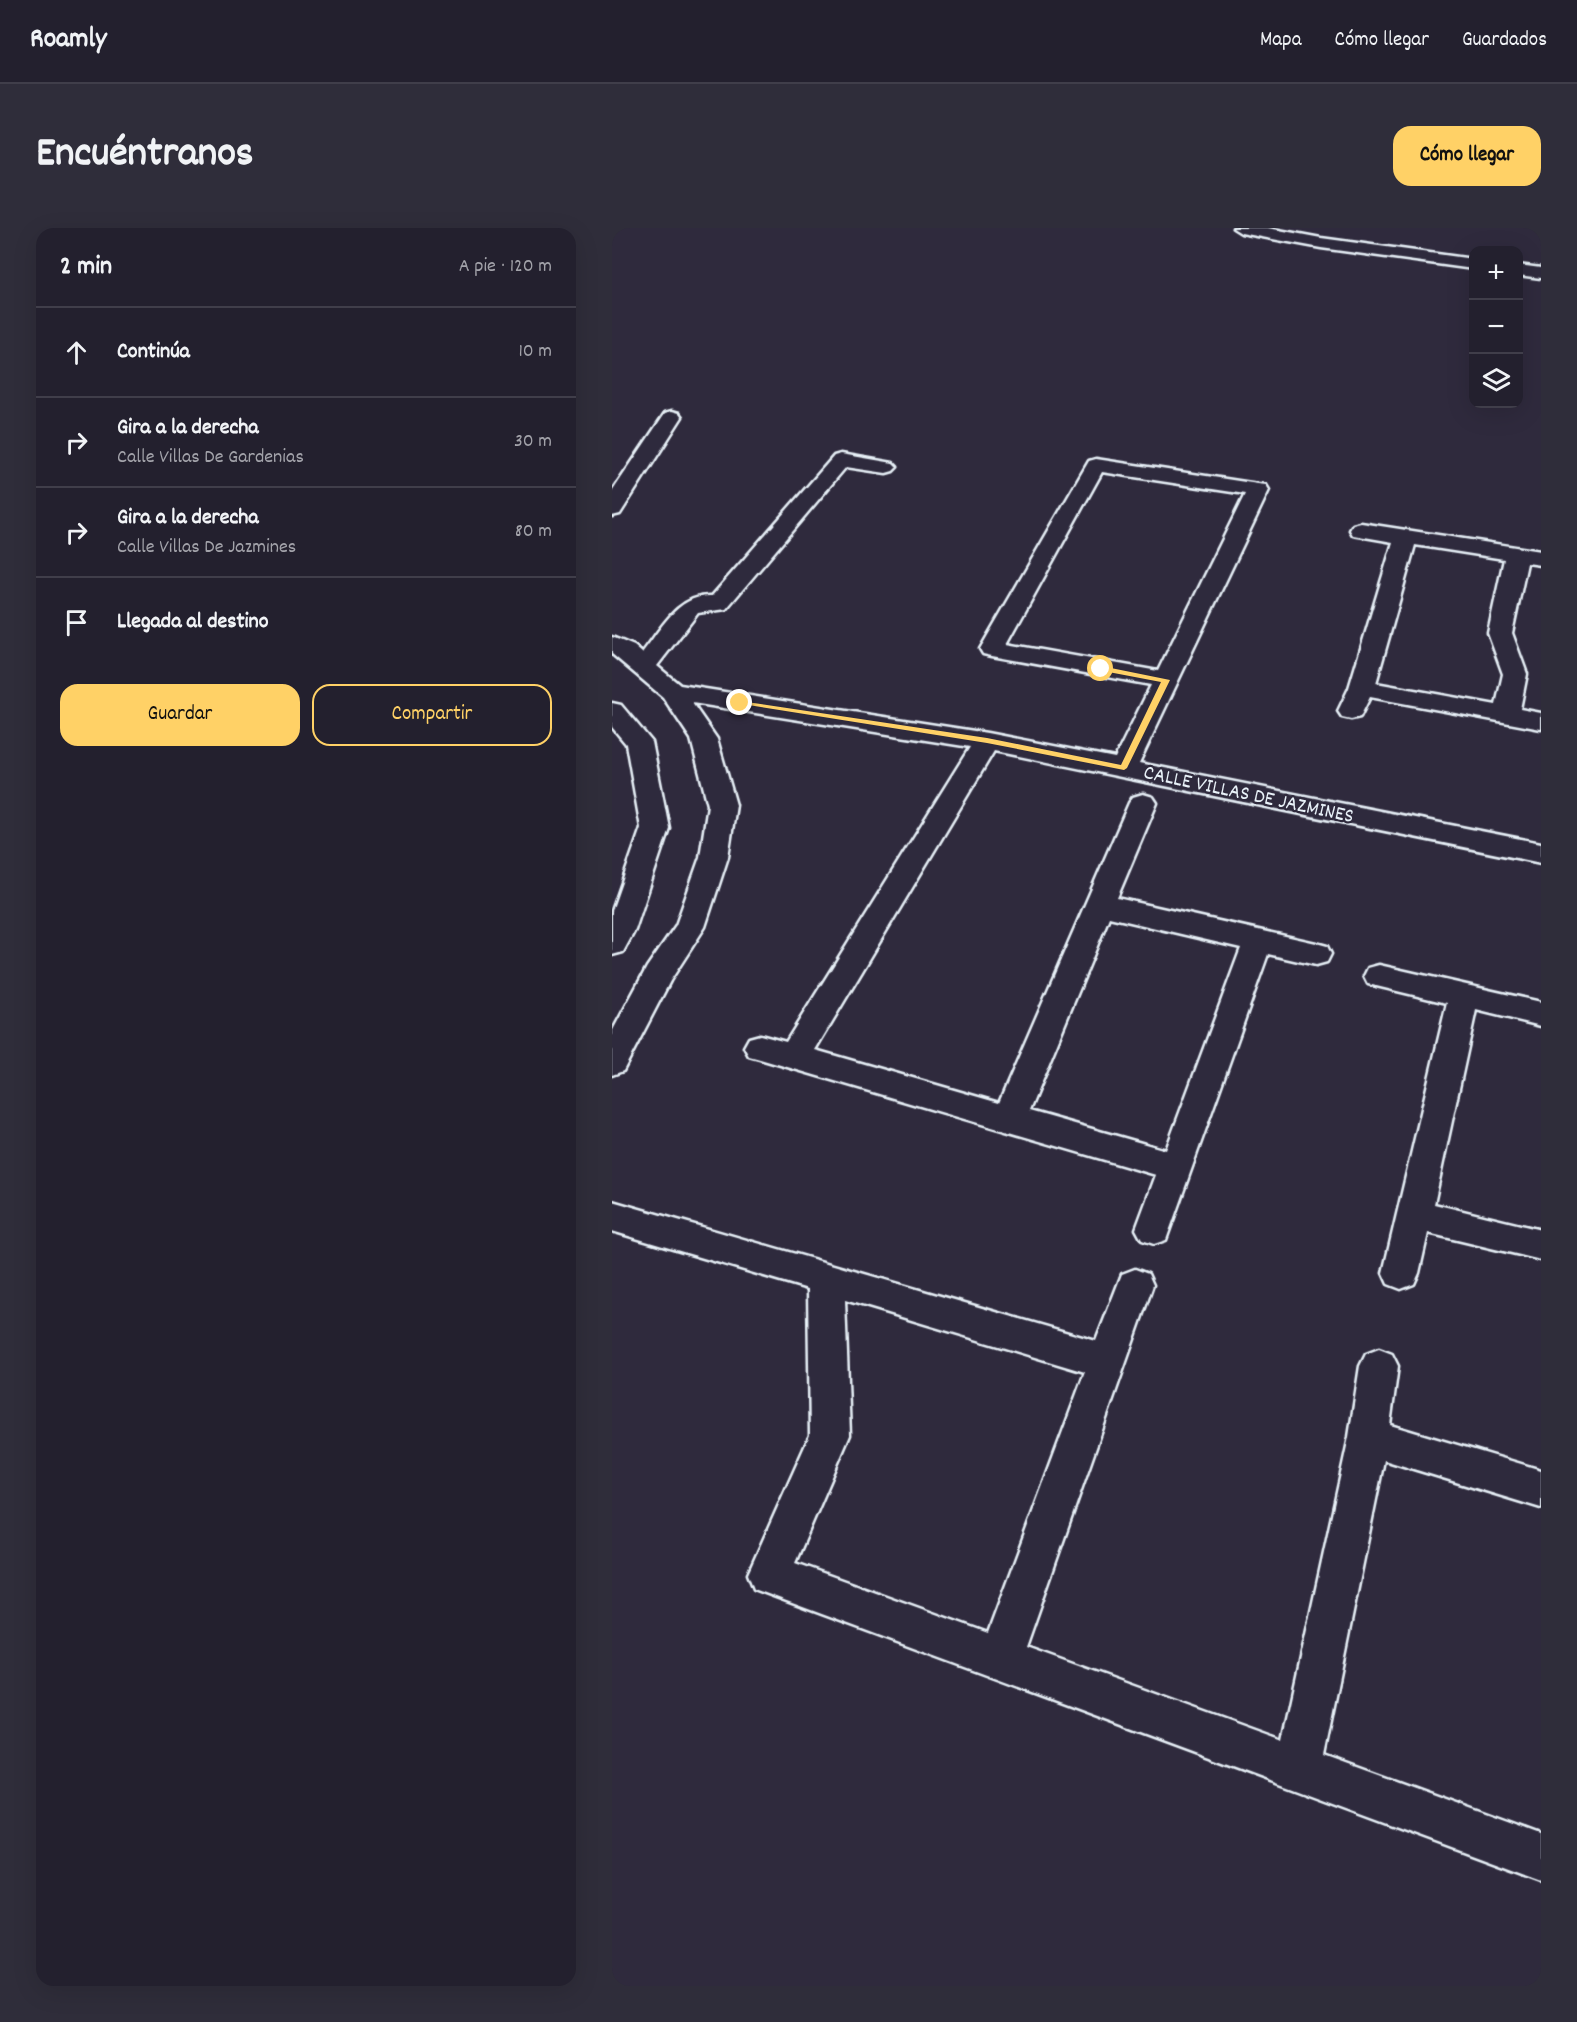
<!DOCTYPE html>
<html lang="es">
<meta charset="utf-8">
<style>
body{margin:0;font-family:Dekko,sans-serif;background:#2f2d3a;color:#f1f3f6}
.controls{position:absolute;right:18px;top:18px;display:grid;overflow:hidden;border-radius:12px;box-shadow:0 6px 24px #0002}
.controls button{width:54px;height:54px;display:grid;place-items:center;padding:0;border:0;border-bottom:2px solid #403e4a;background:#23202e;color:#f1f3f6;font:30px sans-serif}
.stop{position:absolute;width:18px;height:18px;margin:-14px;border:4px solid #ffd166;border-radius:50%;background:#fff}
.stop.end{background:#ffd166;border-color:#fff;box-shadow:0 2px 6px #0008}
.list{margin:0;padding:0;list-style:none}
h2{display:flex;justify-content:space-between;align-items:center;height:78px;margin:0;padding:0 24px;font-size:26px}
h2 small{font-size:20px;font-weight:400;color:#a3a3aa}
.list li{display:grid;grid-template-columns:39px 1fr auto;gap:18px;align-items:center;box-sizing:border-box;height:90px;padding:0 24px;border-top:2px solid #403e4a}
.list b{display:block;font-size:22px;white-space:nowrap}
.list p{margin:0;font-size:20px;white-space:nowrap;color:#a3a3aa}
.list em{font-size:20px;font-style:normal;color:#a3a3aa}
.actions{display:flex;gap:12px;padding:18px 24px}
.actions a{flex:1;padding:14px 0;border:2px solid #ffd166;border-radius:18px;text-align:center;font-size:21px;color:#ffd166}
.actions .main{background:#ffd166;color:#111}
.icon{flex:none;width:33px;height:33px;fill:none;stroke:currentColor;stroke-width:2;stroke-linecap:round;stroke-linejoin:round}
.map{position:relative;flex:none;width:929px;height:1758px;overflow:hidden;border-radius:18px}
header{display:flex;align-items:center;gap:36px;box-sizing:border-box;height:84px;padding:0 30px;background:#23202e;border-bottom:2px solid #403e4a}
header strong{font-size:28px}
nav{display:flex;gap:33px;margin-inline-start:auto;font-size:21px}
.intro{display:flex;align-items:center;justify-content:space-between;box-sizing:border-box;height:144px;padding:0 36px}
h1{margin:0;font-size:42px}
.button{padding:15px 27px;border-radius:18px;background:#ffd166;color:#111;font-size:21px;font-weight:700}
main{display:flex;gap:36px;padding:0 36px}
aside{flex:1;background:#23202e;border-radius:18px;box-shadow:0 6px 24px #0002}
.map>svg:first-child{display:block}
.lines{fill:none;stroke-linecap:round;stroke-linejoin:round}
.street-casing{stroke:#e8f1f8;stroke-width:5}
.secondary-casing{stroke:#e8f1f8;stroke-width:5}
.street{fill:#2f2a3d;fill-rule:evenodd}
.secondary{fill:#2f2a3d;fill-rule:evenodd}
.route{fill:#ffd166}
.labels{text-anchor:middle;stroke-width:4.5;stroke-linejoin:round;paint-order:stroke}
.street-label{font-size:21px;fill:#e8f1f8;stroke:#2f2a3d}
</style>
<header>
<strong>Roamly</strong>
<nav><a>Mapa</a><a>Cómo llegar</a><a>Guardados</a></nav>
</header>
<div class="intro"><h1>Encuéntranos</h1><a class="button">Cómo llegar</a></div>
<main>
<aside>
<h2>2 min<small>A pie · 120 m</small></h2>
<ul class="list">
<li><svg class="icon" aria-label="ahead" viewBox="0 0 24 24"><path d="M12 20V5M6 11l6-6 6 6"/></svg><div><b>Continúa</b></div><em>10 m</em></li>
<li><svg class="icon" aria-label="right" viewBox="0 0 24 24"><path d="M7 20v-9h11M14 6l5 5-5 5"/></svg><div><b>Gira a la derecha</b><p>Calle Villas De Gardenias</p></div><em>30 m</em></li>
<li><svg class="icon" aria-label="right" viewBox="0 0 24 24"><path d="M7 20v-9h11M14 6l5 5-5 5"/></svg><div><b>Gira a la derecha</b><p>Calle Villas De Jazmines</p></div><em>80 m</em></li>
<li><svg class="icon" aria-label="arrive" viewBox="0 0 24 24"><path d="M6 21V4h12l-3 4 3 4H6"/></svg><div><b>Llegada al destino</b></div></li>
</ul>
<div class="actions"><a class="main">Guardar</a><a>Compartir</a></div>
</aside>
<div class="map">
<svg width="929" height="1758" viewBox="0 0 929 1758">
<rect width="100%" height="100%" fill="#2f2a3d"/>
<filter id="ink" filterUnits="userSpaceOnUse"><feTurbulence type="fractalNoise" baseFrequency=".0167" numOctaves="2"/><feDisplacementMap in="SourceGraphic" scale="12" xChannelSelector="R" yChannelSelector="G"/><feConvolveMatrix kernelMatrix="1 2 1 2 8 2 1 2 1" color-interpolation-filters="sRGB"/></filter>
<g filter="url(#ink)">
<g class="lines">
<defs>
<g id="street">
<polygon points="60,183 67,185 70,189 8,286 0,288 0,264 53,185"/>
<path d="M229 226 281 235 285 239 281 243 274 245 234 239 114 381 86 385 45 438 68 457 375 505 503 530 539 457 380 428 371 426 368 421 477 233 484 231 646 256 654 257 657 262 527 535 929 615V635L382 523 203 822 387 875 517 575 521 569 531 566 541 569 545 575 505 670 704 715 715 718 719 726 715 734 704 737 656 726 554 1012 542 1016 530 1012 524 1001 544 947 148 831 137 828 132 819 137 810 148 807 174 814 358 519 80 475 105 511 124 577 116 629 93 699 58 753 11 843 0 847V804L35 739 64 697 88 629 96 577 79 511 51 469 0 426V409L22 418 30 425C49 401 66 366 100 368L222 228ZM490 244 633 266 546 443 395 416ZM497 689 629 720 554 922 417 883Z"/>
<path d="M749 295 929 323V337L915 335 900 405 915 446 908 481 929 485V501L758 469 748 489 739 491 730 489 726 483 737 460 781 314 741 307 738 302 741 297ZM803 317 892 331 876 405 891 446 884 477 764 455Z"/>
<polygon points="0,475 9,477 40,514 57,600 23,702 11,724 0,727 0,683 29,600 14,516 0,499"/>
<polygon points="767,737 929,774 929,798 864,782 822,976 929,1002 929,1032 816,1005 807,1045 802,1056 789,1061 776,1056 771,1045 835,775 756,756 752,748 756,740"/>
<path d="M0 973 484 1113 510 1046 523 1041 536 1046 541 1057 414 1419 671 1512 737 1209 748 1138 754 1126 767 1121 780 1126 786 1138 778 1197 929 1242V1280L772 1232 712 1527 929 1606V1652L142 1361 136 1346 198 1207 196 1061 0 1003ZM233 1072 473 1144 376 1405 183 1335 238 1207Z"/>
</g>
<g id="secondary">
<polygon points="621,0 656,0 709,10 861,31 861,41 709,20 629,5"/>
<polygon points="906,37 929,40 929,50 906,47"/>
</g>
</defs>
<use href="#street" class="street-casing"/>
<use href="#secondary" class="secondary-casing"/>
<use href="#street" class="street"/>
<use href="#secondary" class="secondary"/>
</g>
</g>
<polygon class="route" points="489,438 558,452 515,540 512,542 375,515 124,475 128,473 375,510 509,537 549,454 486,442"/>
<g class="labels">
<g class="street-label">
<text transform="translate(637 565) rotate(12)" y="7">CALLE VILLAS DE JAZMINES</text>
</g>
</g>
</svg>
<div class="controls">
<button>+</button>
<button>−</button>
<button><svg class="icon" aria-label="layers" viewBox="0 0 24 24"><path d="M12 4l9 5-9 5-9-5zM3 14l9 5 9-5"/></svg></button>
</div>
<div class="stop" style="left:489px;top:441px"></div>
<div class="stop end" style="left:128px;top:475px"></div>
</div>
</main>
